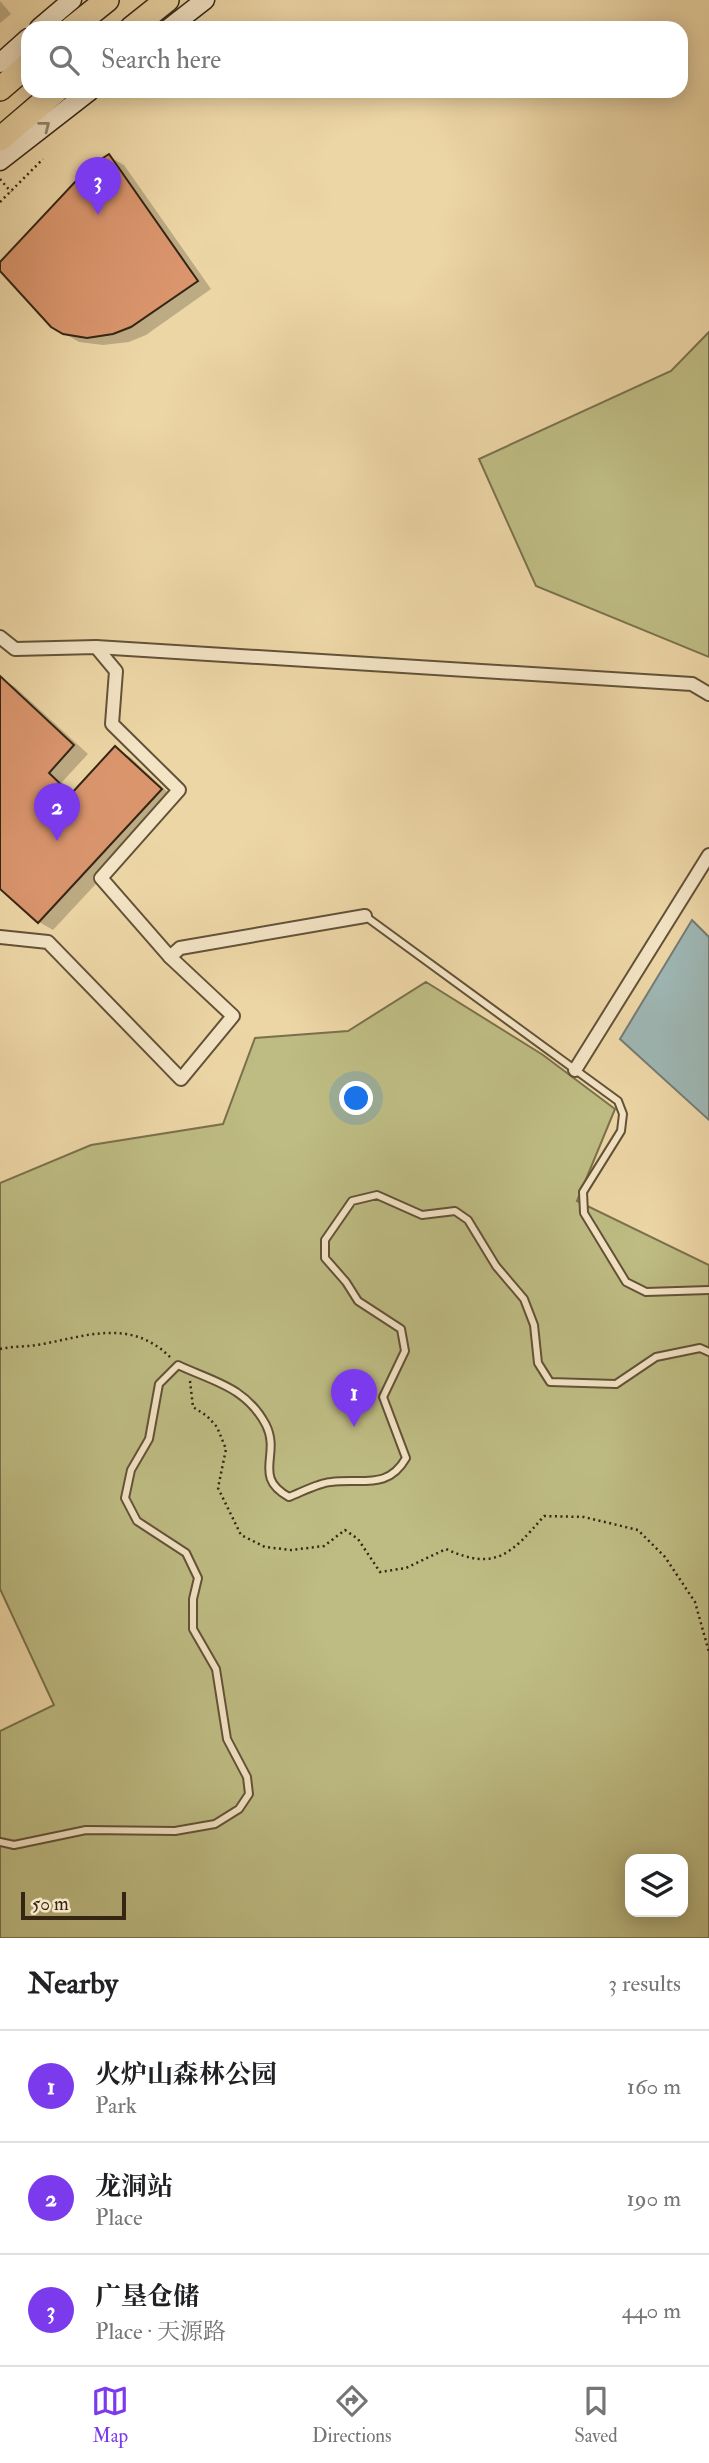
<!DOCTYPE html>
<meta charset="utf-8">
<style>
body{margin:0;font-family:"IM FELL Double Pica","Noto Serif SC",serif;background:#f6f6f6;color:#202124}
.controls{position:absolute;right:21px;bottom:21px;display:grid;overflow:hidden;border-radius:14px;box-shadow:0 4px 18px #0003}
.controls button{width:63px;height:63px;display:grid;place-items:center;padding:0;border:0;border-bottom:2px solid #e0e0e0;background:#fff;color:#202124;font:35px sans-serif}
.scale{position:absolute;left:21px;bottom:18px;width:105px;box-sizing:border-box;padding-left:7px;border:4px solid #352614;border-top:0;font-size:19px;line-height:24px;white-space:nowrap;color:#352614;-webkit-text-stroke:5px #f3e4c5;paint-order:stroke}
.you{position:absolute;left:357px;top:1099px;width:24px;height:24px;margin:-18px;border:5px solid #fff;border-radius:50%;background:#1a73e8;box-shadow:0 0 0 10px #1a73e833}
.badge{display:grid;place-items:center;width:46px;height:46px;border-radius:50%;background:#7c3aed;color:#fff;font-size:23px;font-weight:700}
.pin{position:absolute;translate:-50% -58px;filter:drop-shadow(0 2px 4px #0008)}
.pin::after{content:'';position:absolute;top:37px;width:24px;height:21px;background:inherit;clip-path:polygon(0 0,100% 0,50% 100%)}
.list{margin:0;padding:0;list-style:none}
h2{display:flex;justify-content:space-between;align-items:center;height:91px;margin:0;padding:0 28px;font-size:30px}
h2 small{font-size:23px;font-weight:400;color:#757577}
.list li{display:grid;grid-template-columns:46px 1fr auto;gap:21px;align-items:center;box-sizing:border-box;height:112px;padding:0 28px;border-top:2px solid #e0e0e0}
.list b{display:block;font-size:26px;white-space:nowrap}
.list p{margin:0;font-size:23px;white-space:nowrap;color:#757577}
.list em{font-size:23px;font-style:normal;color:#757577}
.icon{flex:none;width:38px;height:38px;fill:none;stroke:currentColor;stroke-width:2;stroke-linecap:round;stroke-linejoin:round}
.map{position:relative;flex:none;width:709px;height:1938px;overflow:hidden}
.search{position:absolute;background:#fff;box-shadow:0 4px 18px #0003;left:21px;right:21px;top:21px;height:77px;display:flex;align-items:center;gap:18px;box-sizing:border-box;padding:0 24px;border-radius:21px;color:#757577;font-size:26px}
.sheet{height:427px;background:#fff}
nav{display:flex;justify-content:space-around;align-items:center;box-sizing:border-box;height:98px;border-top:2px solid #e0e0e0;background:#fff;font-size:19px;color:#757577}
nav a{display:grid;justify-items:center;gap:4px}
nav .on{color:#7c3aed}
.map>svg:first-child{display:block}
.green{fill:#bebc83;stroke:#7a714c;stroke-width:2;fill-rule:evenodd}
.water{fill:#9eb6b3;stroke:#747c73;stroke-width:2}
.shadow{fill:#0003}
.building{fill:#da956d;stroke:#352614;stroke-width:2}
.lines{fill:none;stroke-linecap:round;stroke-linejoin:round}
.lane-casing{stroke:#635238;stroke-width:10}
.street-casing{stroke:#635238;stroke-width:16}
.secondary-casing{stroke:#352614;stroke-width:21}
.highway-casing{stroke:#352614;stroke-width:26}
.path{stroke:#352614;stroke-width:2.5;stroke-dasharray:2 3.5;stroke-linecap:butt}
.lane{stroke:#f3e4c5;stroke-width:6}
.street{stroke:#f3e4c5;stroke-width:12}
.secondary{stroke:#f3e4c5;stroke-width:18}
.highway{stroke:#edd6a6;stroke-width:23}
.oneway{stroke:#94856c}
</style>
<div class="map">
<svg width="709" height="1938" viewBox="0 0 709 1938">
<rect width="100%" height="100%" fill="#edd6a6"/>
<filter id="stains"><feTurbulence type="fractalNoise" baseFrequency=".00286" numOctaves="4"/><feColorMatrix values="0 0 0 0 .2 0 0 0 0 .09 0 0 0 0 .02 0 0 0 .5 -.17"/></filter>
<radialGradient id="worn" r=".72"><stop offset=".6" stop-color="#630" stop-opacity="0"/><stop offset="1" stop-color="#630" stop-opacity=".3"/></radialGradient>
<g class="green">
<polygon points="709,332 709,657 536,586 479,459 671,371"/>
<path d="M426 982 543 1055 615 1109 577 1201 709 1265V1938H0V1731L54 1705 0 1589V1183L91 1145 223 1124 255 1038 348 1031ZM630 1859H683V1912H630Z"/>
</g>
<polygon class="water" points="692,920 709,937 709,1120 620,1039"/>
<g class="shadow">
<polygon points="0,1 11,14 0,23"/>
<polygon points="109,157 124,165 211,289 146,335 129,342 103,345 79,342 52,326 0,265"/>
<polygon points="0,678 15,687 88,754 62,782 74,793 115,749 130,757 175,799 53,930 39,922 0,886"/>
</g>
<g class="building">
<polygon points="109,154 198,281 131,327 113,334 87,338 63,334 51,327 0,271 0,262 89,167"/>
<polygon points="0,676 74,745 49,773 71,794 115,746 162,789 38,923 0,889"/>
</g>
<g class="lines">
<defs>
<g id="lane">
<polyline points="365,916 618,1101 623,1114 621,1131 583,1192 584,1213 626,1282 646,1292 709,1290"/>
<path d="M0 1842 14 1845 86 1830 175 1831 215 1824 239 1809 249 1794 247 1777 227 1739 216 1669 193 1629V1599L198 1578 186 1553 137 1521 125 1498 131 1470 149 1439 159 1384 178 1365C214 1382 246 1387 266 1425 281 1455 252 1477 289 1497 302 1492 318 1483 331 1482 362 1478 388 1490 406 1458L383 1397 405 1351 401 1329 358 1301 346 1282 325 1258V1240L352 1201 377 1195 422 1215 455 1211 468 1220 496 1266 524 1299 534 1325 538 1363 550 1382 616 1384 656 1357 700 1348 709 1352"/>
</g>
<g id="street">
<polyline points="0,637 15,649 96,647 116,671 112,724 179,790 101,878 170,957"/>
<polyline points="96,647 692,684 709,694"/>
<polyline points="0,937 48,942 181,1079 233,1016 170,957 180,948 365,916"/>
<polyline points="575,1070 709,855"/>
</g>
<g id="secondary">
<polyline points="39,28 72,0"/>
<polyline points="169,28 205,0"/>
<polyline points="0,63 28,38"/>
<polyline points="0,161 90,91"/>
</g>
<g id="highway">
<polyline points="72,28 107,0"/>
<polyline points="132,28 167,0"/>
<polyline points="0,89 28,65"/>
<polyline points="0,139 56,91"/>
</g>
</defs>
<use href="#lane" class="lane-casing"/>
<use href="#street" class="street-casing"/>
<use href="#secondary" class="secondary-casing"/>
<use href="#highway" class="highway-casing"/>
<g class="path">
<polyline points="0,179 11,192"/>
<polyline points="0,202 43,159"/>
<path d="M0 1349C13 1346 25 1347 37 1345 85 1337 129 1317 170 1357"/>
<path d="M190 1381 193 1407 207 1416 217 1427 226 1449 218 1488 241 1535 265 1547 291 1550 324 1546 345 1530 358 1539 380 1572 406 1568 446 1549C496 1572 512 1553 544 1516L584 1517 638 1530 665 1557 695 1602 709 1652"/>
</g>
<use href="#lane" class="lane"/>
<use href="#street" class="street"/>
<use href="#secondary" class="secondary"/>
<use href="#highway" class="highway"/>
</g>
<defs><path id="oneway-chevron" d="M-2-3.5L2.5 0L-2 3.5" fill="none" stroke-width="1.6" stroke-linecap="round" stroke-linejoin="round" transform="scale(1.75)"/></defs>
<use class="oneway" href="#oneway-chevron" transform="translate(45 126) rotate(-38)"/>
<rect width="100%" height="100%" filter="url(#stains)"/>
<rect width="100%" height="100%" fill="url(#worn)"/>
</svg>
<div class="controls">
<button><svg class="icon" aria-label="layers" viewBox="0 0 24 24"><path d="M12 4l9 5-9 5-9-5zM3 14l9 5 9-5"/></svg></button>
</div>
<div class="scale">50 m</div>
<div class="you"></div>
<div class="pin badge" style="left:354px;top:1427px">1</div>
<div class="pin badge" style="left:57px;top:841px">2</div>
<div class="pin badge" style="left:98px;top:215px">3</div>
<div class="search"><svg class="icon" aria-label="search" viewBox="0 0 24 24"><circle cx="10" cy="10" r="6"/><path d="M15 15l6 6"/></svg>Search here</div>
</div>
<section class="sheet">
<h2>Nearby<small>3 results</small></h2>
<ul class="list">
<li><span class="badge">1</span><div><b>火炉山森林公园</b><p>Park</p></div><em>160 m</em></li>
<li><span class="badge">2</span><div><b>龙洞站</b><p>Place</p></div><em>190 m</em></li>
<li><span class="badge">3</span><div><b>广垦仓储</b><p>Place · 天源路</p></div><em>440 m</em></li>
</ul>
</section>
<nav>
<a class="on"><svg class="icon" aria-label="map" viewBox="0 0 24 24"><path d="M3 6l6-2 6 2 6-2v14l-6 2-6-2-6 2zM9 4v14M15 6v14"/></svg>Map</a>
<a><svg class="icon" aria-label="directions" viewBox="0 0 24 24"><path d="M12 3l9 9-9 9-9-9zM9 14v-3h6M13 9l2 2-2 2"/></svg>Directions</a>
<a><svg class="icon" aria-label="saved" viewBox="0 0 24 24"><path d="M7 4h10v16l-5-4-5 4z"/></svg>Saved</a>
</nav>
